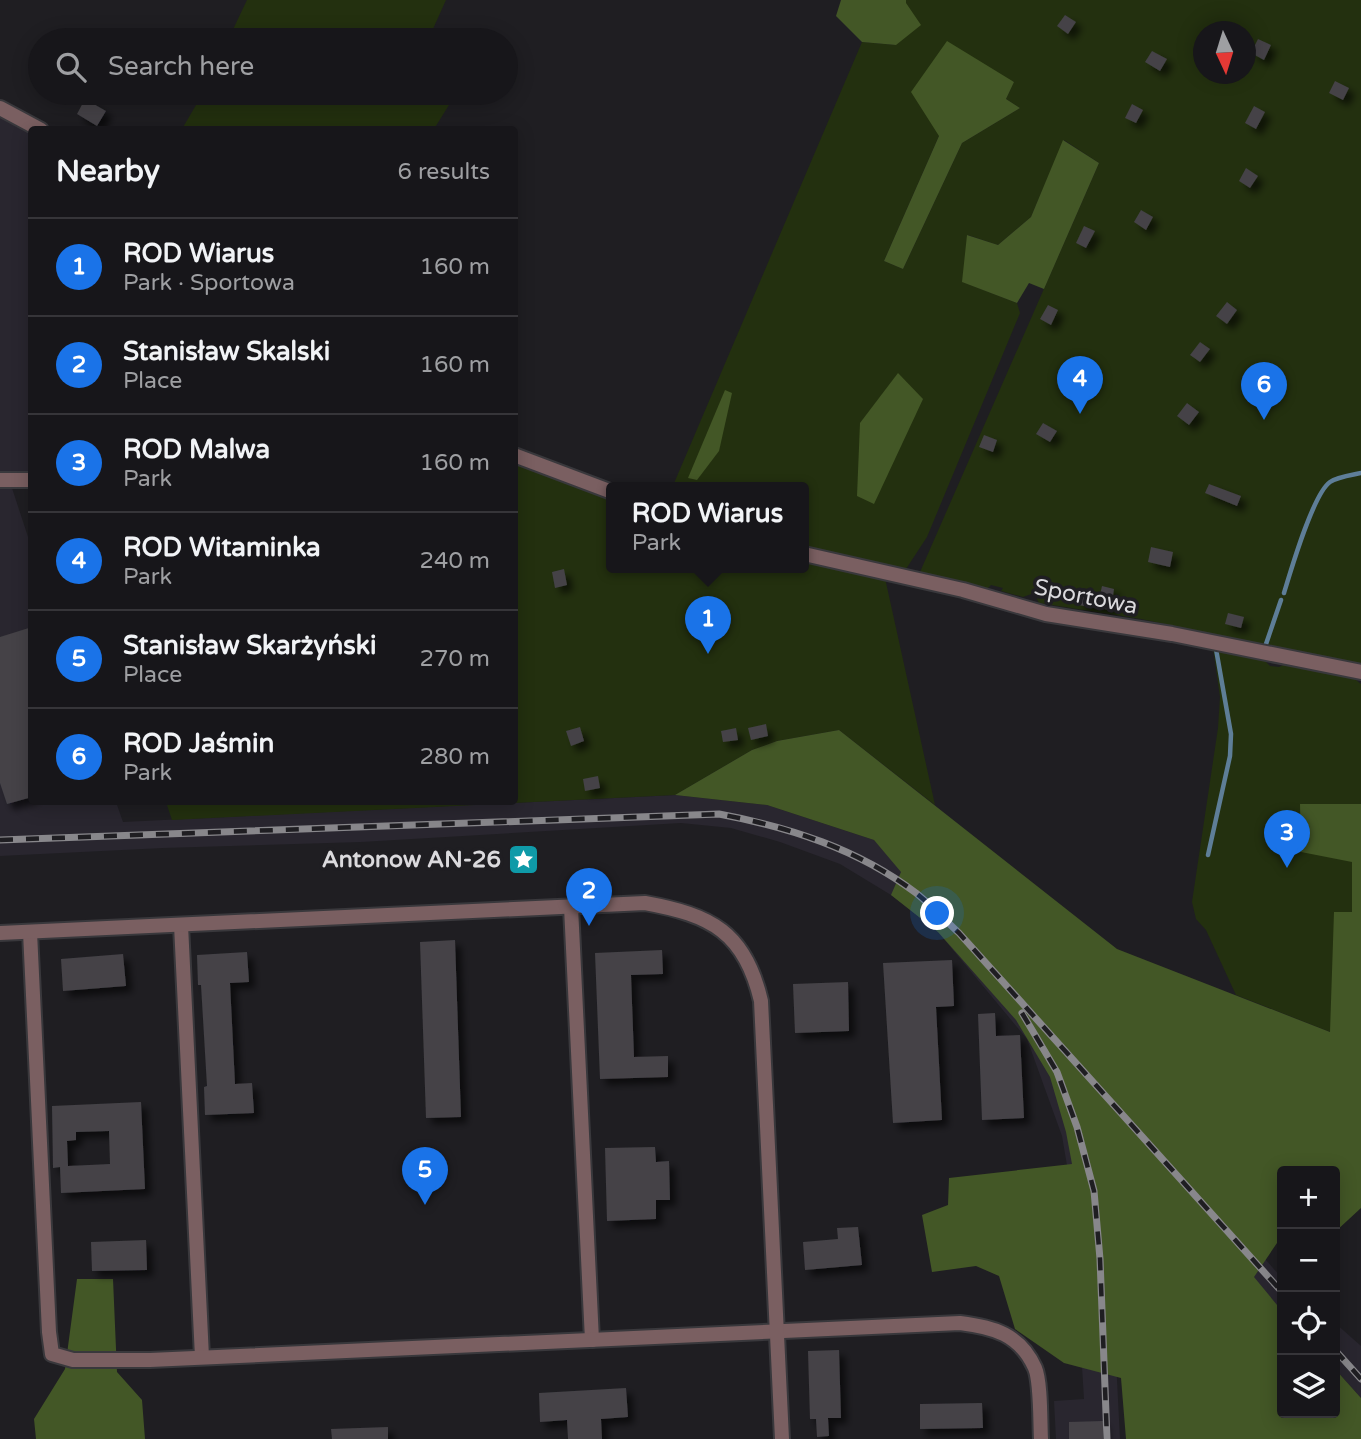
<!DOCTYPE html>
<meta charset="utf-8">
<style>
body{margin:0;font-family:"Varela Round",sans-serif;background:#201f23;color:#f1f3f6}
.controls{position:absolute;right:21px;bottom:21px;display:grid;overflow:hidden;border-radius:7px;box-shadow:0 4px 18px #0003}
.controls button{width:63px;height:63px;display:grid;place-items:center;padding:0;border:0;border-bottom:2px solid #363539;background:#17161a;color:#f1f3f6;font:35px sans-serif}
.compass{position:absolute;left:1193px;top:21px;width:63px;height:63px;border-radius:50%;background:#17161a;box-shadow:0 4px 18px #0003;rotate:176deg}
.you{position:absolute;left:938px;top:914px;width:24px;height:24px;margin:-18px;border:5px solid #fff;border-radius:50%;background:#1a73e8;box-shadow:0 0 0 10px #1a73e833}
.badge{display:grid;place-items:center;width:46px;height:46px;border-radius:50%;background:#1a73e8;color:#fff;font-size:23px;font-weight:700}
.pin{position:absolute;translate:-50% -58px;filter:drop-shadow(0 2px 4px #0008)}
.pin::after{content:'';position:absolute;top:37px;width:24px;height:21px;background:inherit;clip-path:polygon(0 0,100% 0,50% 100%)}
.popup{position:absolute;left:606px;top:482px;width:203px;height:91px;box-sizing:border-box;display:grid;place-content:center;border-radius:7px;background:#17161a;filter:drop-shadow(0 2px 5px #0005);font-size:23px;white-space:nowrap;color:#9e9fa2}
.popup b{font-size:26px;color:#f1f3f6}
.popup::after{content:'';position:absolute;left:50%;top:100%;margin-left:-14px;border:14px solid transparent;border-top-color:#17161a}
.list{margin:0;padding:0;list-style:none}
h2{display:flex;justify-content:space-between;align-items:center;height:91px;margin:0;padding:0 28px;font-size:30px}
h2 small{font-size:23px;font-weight:400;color:#9e9fa2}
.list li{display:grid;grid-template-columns:46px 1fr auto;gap:21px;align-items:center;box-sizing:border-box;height:98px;padding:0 28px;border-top:2px solid #363539}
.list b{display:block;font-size:26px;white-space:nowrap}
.list p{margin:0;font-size:23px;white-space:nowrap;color:#9e9fa2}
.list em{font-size:23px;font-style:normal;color:#9e9fa2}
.icon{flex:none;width:38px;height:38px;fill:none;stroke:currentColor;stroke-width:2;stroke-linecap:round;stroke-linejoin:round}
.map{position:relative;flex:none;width:1361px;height:1439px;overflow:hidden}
.search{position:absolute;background:#17161a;box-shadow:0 4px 18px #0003;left:28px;top:28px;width:490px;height:77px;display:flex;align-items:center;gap:18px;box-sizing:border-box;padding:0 24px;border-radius:38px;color:#9e9fa2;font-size:26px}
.panel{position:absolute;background:#17161a;box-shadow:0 4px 18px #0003;left:28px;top:126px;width:490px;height:679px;border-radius:7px}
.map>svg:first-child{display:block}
.built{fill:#29262f}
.green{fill:#23300f;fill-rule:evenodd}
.forest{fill:#435726}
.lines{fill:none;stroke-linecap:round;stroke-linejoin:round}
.stream{stroke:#5e7e98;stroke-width:4.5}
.building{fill:#444247;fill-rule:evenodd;filter:url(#shadow)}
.street-casing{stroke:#39383c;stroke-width:18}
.street{stroke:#7a5f61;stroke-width:14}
.rail-casing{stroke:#88878b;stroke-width:7}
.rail{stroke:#1f1e22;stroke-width:4.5;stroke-dasharray:13;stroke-linecap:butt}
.labels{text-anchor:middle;stroke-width:7;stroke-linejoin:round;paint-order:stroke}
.street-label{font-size:23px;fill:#dbdadd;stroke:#1f1e22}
.poi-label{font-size:23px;font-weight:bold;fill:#dbdadd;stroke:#1f1e22;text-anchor:end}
</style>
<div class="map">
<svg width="1361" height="1439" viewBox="0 0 1361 1439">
<defs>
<filter id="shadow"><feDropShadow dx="6" dy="6" stdDeviation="3.5" flood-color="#0009"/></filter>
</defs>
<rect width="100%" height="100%" fill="#1f1e22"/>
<g class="built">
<polygon points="0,115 31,131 31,472 0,471"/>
<polygon points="0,485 11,485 31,546 32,802 116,802 123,822 675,795 767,805 874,840 1007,972 1282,1278 1282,1311 1081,1090 1112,1281 1120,1439 1056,1439 1054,1401 1084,1399 1071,1189 1062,1136 1027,1039 938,932 891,895 840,864 780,842 731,828 681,823 361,842 163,848 0,856"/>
<polygon points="1335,1323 1361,1346 1361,1398 1335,1369"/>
</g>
<g class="green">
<polygon points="247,0 446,0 428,40 228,40"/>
<path d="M906 0H1361V665L1141 619 1039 603 1034 593 1023 597 1001 591 1003 588 991 585 987 589 920 572 1099 163 1064 140 1031 217 998 245 968 235 963 282 1017 303 1020 313 927 537 906 569 858 562 804 548V488H672L862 42 896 45ZM1204 32H1246V74H1204ZM1014 81 1006 99 1020 108 962 143 903 269 884 261 939 136Z"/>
<polygon points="203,93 416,93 449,105 434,129 182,129"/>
<polygon points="515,462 612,499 612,568 804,568 804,561 885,578 935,805 839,730 777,741 752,750 675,795 172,820 166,802 514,802"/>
<polygon points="1213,648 1262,658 1270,666 1279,667 1285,664 1352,677 1361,684 1361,1044 1236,995 1206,930 1196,919 1192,902 1218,728 1220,697"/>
</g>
<g class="forest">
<polygon points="841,0 906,0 906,3 921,25 896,45 862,42 836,16"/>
<polygon points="947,41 1014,82 1006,99 1020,108 962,143 903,269 884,261 939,136 911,92"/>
<polygon points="1063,140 1099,163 1044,289 1029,283 1017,303 962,282 967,235 998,245 1031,217"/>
<polygon points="898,373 923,399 874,504 857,496 860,423"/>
<polygon points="725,390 732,393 719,451 697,480 688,478"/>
<polygon points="839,730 1117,949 1330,1032 1334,912 1352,912 1352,862 1301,852 1300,804 1361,804 1361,1208 1335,1232 1335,1171 1282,1171 1282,1244 1277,1243 1254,1277 1282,1311 1282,1413 1335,1413 1335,1369 1361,1398 1361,1439 1126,1439 1121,1378 1064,1363 1015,1329 999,1276 976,1266 932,1272 922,1215 948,1205 949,1178 1072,1164 1066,1132 1050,1077 1016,1020 938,932 891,895 901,872 874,840 767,805 675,795 752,750 777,741"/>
<polygon points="77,1279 113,1279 117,1372 142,1400 145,1439 36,1439 34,1419 65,1369"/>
</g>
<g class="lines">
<g class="stream">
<path d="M1284 593C1291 570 1313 494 1330 482 1337 477 1352 475 1361 473"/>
<polyline points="1263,647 1265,647 1281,600"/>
<polyline points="1208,855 1230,756 1231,734 1216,649"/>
</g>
</g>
<g class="building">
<polygon points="1065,15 1076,22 1068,34 1057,26"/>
<polygon points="1258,39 1271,45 1264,60 1251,53"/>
<polygon points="1152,51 1167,59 1160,71 1145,62"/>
<polygon points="1335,81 1349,88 1343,100 1329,93"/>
<polygon points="85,99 106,111 97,126 77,114"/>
<polygon points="1132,104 1143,110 1136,123 1125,118"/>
<polygon points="1254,106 1265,112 1256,129 1245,123"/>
<polygon points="1246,168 1258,176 1250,188 1239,181"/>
<polygon points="1141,210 1153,217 1146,230 1134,222"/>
<polygon points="1084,226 1095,231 1086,248 1076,243"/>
<polygon points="1227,302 1237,310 1227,324 1216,316"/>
<polygon points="1048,305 1058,310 1051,325 1040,319"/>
<polygon points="1200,342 1210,349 1200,362 1190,355"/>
<polygon points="1187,403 1199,412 1189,425 1177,416"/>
<polygon points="1043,423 1057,431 1050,442 1036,434"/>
<polygon points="984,435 997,440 993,452 979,447"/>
<polygon points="1209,484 1241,496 1237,506 1205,493"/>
<polygon points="1151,547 1173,552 1170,567 1148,562"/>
<polygon points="564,569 567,585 555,588 552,572"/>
<polygon points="1102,586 1114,589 1111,610 1078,605 1080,591 1100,595"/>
<polygon points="1228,613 1244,617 1241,628 1225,624"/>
<polygon points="32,627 32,797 7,804 0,783 0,637"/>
<polygon points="766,724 768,736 751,740 748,728"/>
<polygon points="580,727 584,741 571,746 566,731"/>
<polygon points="736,728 738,740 723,742 721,731"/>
<polygon points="598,776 600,788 585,791 583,779"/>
<polygon points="455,940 461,1117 426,1118 420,942"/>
<polygon points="662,950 663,974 631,975 634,1057 668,1056 668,1077 600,1079 595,953"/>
<polygon points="247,952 249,982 230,983 235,1084 252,1083 254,1113 205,1115 204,1087 207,1086 201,985 198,985 197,955"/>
<polygon points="123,954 126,986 63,991 61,959"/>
<polygon points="952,960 954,1006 936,1007 942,1120 893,1123 883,963"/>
<polygon points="848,982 849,1031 795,1033 793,984"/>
<polygon points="995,1013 996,1036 1020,1035 1024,1118 982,1120 978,1014"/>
<path d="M141 1102 145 1189 61 1193 60 1167 53 1168 52 1106ZM109 1131 110 1164 68 1166 67 1141 76 1140V1132Z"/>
<polygon points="655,1147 656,1162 669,1161 670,1200 656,1200 656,1219 607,1221 605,1148"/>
<polygon points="858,1227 862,1265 805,1270 803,1242 838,1239 837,1228"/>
<polygon points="146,1240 147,1270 92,1271 91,1242"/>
<polygon points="839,1350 841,1418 828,1418 829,1436 817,1437 816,1419 810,1419 808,1351"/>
<polygon points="626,1388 628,1417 601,1419 602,1439 568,1439 567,1420 540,1422 539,1393"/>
<polygon points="982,1403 983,1428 920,1429 920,1404"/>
<polygon points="1103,1421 1103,1439 1069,1439 1069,1422"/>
<polygon points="388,1427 388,1439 332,1439 331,1429"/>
</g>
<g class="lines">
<defs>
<g id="street">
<polyline points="0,108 41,130"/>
<polyline points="514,455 612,492"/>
<polyline points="0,480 32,480"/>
<polyline points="804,554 963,590 1046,614 1172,634 1361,672"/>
<polyline points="571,907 592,1340"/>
<polyline points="181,925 202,1357"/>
<path d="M30 932 49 1332 52 1354 73 1360H150L960 1323C993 1327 1020 1334 1035 1368 1041 1382 1040 1422 1041 1439"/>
<path d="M0 933 645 903C711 915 745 932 761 1001L782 1439"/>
</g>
</defs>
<use href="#street" class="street-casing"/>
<use href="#street" class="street"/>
<defs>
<g id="rail">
<path d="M0 840 719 814C789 827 858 849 916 893 931 905 945 920 959 933L1282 1292"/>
<polyline points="1022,1013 1057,1072 1077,1127 1094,1191 1100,1259 1107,1439"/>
<polyline points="1335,1350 1361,1379"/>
</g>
</defs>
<use href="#rail" class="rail-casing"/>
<use href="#rail" class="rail"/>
</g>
<defs>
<symbol id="sight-square" viewBox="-11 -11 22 22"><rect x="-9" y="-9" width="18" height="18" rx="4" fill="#0f9aa8" stroke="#1f1e22"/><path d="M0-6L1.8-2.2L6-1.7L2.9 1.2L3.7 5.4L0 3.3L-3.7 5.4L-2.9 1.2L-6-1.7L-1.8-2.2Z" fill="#fff"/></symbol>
</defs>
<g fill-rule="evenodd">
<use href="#sight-square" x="506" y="842" width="35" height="35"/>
</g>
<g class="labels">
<g class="street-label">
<text transform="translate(1086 596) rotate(11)" y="8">Sportowa</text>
</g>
<g class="poi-label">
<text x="501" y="867">Antonow AN-26</text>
</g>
</g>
</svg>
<div class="controls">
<button>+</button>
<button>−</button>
<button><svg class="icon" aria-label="locate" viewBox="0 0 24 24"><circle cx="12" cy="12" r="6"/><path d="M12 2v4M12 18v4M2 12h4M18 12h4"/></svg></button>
<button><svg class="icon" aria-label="layers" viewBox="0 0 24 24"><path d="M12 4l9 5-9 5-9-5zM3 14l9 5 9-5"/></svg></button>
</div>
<svg class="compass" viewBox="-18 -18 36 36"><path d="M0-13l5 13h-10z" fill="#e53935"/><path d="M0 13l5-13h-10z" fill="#9e9fa2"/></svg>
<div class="you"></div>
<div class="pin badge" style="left:708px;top:654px">1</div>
<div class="popup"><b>ROD Wiarus</b>Park</div>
<div class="pin badge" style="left:589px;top:926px">2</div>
<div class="pin badge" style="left:1287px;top:868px">3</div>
<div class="pin badge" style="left:1080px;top:414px">4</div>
<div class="pin badge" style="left:425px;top:1205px">5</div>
<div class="pin badge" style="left:1264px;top:420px">6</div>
<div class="search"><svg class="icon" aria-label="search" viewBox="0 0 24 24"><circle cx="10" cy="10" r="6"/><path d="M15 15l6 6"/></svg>Search here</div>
<section class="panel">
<h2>Nearby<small>6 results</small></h2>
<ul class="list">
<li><span class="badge">1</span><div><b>ROD Wiarus</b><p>Park · Sportowa</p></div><em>160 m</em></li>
<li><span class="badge">2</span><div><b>Stanisław Skalski</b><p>Place</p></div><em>160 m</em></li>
<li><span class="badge">3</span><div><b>ROD Malwa</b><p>Park</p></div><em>160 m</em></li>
<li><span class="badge">4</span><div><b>ROD Witaminka</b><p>Park</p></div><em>240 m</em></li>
<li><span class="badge">5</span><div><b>Stanisław Skarżyński</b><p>Place</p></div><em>270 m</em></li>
<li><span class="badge">6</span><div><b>ROD Jaśmin</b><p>Park</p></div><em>280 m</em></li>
</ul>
</section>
</div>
